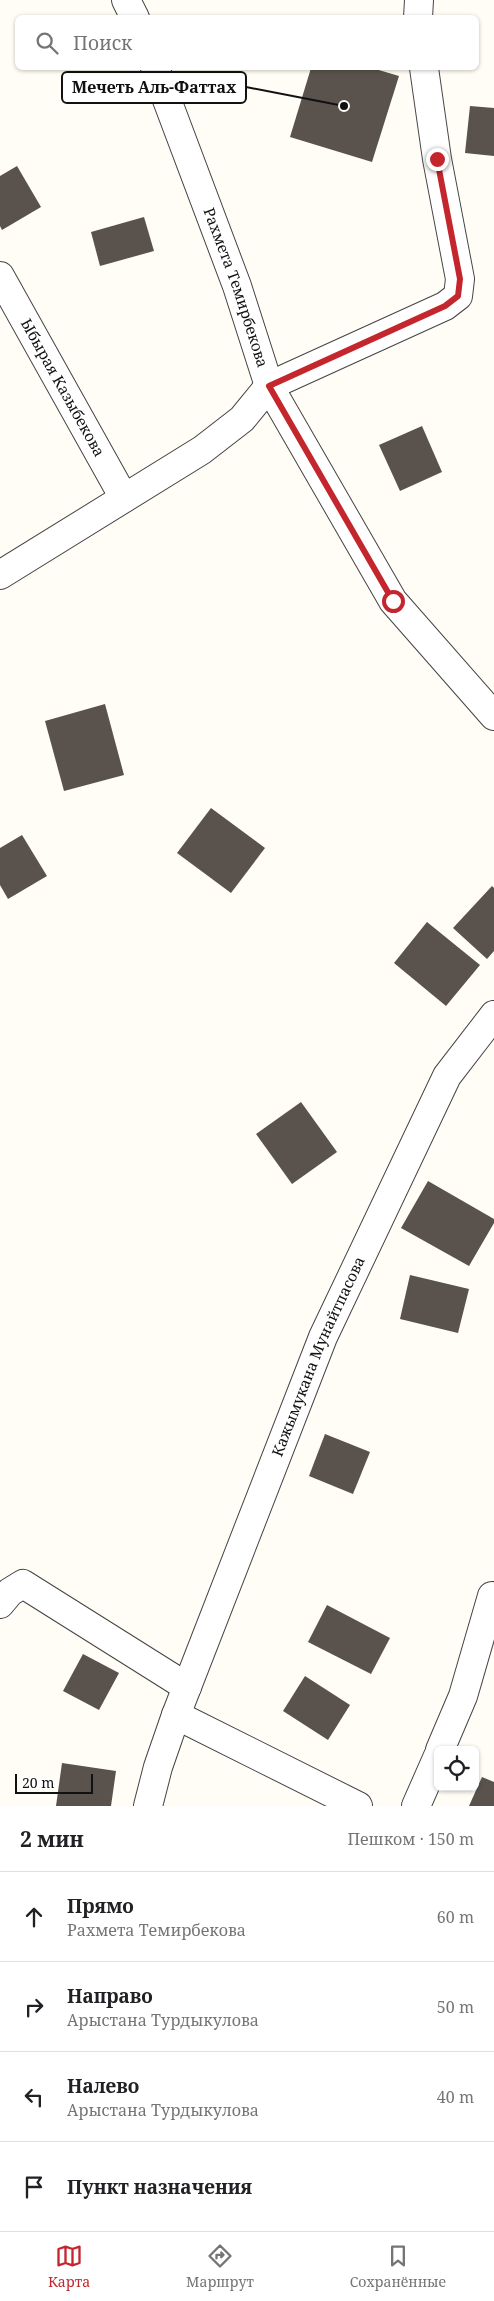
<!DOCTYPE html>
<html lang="ru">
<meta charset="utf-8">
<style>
body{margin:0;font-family:"Noto Serif",serif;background:#f2f2f2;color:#202124}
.controls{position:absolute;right:15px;bottom:15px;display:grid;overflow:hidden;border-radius:8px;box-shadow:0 1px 4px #0004}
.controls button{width:45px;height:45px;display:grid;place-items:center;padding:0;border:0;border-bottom:1px solid #e0e0e0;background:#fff;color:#202124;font:25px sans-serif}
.scale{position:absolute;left:15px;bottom:12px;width:78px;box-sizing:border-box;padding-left:5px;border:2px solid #111;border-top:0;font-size:14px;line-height:18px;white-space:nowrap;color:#111;-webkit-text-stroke:4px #fff;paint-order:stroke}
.stop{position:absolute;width:15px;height:15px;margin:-11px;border:4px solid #c4262e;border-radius:50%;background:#fff}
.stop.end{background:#c4262e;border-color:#fff;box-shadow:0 1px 5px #0008}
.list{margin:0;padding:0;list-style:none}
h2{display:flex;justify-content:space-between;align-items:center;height:65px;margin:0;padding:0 20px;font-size:21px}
h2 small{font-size:16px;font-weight:400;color:#757577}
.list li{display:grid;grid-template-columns:32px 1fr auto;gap:15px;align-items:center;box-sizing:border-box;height:90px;padding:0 20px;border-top:1px solid #e0e0e0}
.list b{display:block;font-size:19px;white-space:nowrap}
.list p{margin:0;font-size:16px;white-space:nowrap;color:#757577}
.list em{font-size:16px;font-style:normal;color:#757577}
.icon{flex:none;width:28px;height:28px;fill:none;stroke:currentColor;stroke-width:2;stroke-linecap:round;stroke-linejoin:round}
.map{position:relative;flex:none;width:494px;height:1806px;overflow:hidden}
.search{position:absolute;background:#fff;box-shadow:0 1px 4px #0004;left:15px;right:15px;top:15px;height:55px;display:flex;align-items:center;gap:12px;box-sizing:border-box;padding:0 18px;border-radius:8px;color:#757577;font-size:19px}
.sheet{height:425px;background:#fff}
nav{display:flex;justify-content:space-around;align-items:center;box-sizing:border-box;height:70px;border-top:1px solid #e0e0e0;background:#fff;font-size:14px;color:#757577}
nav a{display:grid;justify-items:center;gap:2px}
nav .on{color:#c4262e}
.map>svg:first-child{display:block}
.building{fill:#5a524d}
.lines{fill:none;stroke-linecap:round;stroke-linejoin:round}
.minor-casing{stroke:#444;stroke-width:30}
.minor{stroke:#fff;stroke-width:28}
.route{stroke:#c4262e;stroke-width:6}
.labels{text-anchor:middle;stroke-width:5;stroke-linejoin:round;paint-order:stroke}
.street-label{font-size:15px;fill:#111;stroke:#fff}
.leader{fill:none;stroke:#111;stroke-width:2}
.callout-dot{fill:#111;stroke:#fff;stroke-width:2}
.callout{fill:#fff;stroke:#111;stroke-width:2}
.callout-label{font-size:16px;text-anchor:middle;font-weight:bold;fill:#111}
</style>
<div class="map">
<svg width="494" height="1806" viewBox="0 0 494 1806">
<rect width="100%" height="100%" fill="#fffdf5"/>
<g class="building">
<polygon points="311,68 372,68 399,76 372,162 290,137"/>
<polygon points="470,106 494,108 494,156 465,153"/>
<polygon points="17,166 41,207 2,230 0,226 0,176"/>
<polygon points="144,217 154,251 100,266 91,232"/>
<polygon points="422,426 442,472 400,491 379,445"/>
<polygon points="105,704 124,775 64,791 45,721"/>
<polygon points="211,808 265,848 231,893 177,853"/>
<polygon points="22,835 47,876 8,899 0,885 0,848"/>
<polygon points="492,886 494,888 494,951 487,959 453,928"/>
<polygon points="427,922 480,965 446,1006 394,963"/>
<polygon points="301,1102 337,1152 292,1184 256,1134"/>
<polygon points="428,1181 494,1219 494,1223 469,1266 401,1228"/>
<polygon points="410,1275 469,1289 458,1333 400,1319"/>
<polygon points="325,1434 370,1452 353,1494 309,1476"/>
<polygon points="327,1605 390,1638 371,1674 308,1642"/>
<polygon points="83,1654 119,1673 99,1710 63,1691"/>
<polygon points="305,1676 350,1705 328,1740 283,1711"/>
<polygon points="62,1763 116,1771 111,1806 56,1806"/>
<polygon points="482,1777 494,1782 494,1806 469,1806"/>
</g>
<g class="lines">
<defs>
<g id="minor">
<polyline points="126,0 135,18"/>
<polyline points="418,18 419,0"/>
<path id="s1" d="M155 68 237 286 269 386 393 601 494 716"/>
<path id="s2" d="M0 276 124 498"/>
<polyline points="0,575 202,450 242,419 269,386 445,306 458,296 460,279 437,159 424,68"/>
<polyline points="0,1604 10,1592 23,1584 187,1687"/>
<polyline points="176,1715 358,1806"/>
<polyline points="440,1750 463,1696 492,1596"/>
<path id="s3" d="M148 1806 158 1767 176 1715 323 1337 447 1076 494 1015"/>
<polyline points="416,1806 438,1756"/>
</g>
</defs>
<use href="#minor" class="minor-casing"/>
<use href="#minor" class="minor"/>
</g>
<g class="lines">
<polyline class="route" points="393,601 269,386 445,306 458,296 460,279 437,159"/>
</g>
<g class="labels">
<g class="street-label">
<text dy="5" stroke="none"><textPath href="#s1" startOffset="234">Рахмета Темирбекова</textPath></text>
<text dy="5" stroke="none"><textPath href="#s2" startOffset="128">Ыбырая Казыбекова</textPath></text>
<text dy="5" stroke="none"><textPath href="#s3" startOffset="481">Кажымукана Мунайтпасова</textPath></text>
</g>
</g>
<path class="leader" d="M344 106L246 87"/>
<circle class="callout-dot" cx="344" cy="106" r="5"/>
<rect class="callout" x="62" y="72" width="184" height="31" rx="5"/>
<g class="callout-label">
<text x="154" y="93">Мечеть Аль-Фаттах</text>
</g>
</svg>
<div class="controls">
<button><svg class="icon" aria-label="locate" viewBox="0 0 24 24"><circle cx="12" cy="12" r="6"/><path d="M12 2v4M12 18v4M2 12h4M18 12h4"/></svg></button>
</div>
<div class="scale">20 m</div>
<div class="stop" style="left:393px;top:601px"></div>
<div class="stop end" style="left:437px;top:159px"></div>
<div class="search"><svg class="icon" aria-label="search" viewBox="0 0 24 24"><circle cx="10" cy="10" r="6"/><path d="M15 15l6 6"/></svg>Поиск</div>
</div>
<section class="sheet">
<h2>2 мин<small>Пешком · 150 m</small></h2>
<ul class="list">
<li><svg class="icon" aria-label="ahead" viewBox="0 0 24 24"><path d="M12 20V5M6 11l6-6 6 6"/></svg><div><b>Прямо</b><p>Рахмета Темирбекова</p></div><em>60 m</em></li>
<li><svg class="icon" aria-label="right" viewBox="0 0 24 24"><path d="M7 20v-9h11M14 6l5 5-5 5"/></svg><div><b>Направо</b><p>Арыстана Турдыкулова</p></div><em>50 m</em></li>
<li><svg class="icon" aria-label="left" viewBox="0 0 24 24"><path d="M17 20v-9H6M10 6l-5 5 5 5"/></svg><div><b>Налево</b><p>Арыстана Турдыкулова</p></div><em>40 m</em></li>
<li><svg class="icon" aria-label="arrive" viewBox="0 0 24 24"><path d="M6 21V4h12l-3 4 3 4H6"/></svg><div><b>Пункт назначения</b></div></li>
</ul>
</section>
<nav>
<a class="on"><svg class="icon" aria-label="map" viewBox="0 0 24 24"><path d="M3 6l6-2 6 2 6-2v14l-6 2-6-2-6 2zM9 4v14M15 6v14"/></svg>Карта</a>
<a><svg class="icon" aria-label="directions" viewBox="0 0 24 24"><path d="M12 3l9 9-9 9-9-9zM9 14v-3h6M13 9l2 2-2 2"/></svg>Маршрут</a>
<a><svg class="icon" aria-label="saved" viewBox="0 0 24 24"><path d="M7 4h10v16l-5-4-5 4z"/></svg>Сохранённые</a>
</nav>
